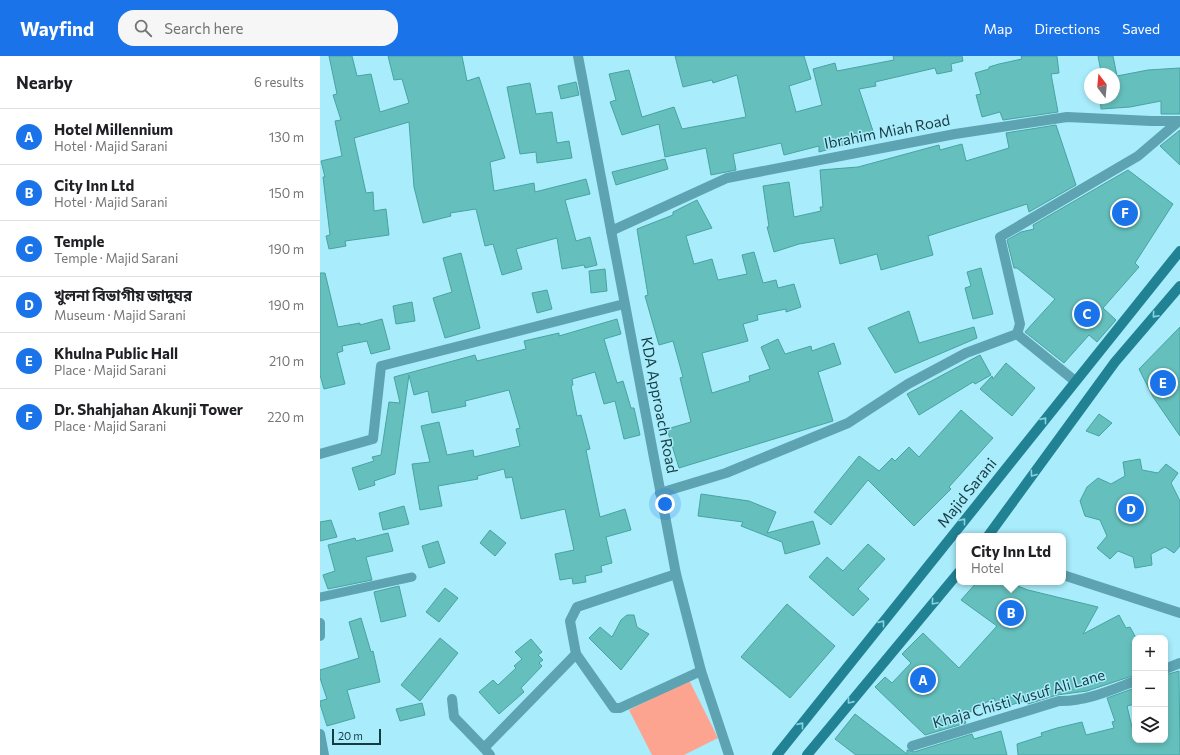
<!DOCTYPE html>
<meta charset="utf-8">
<style>
body{margin:0;font-family:Commissioner,"Noto Sans Bengali",sans-serif;background:#f6f6f6;color:#202124}
.controls{position:absolute;right:12px;bottom:12px;display:grid;overflow:hidden;border-radius:8px;box-shadow:0 2px 6px #0003}
.controls button{width:36px;height:36px;display:grid;place-items:center;padding:0;border:0;border-bottom:1px solid #e0e0e0;background:#fff;color:#202124;font:20px sans-serif}
.compass{position:absolute;left:764px;top:12px;width:36px;height:36px;border-radius:50%;background:#fff;box-shadow:0 2px 6px #0003;rotate:344deg}
.scale{position:absolute;left:12px;bottom:10px;width:49px;box-sizing:border-box;padding-left:4px;border:2px solid #163b43;border-top:0;font-size:11px;line-height:14px;white-space:nowrap;color:#163b43;-webkit-text-stroke:3px #a9ecfb;paint-order:stroke}
.you{position:absolute;left:345px;top:448px;width:14px;height:14px;margin:-10px;border:3px solid #fff;border-radius:50%;background:#1a73e8;box-shadow:0 0 0 6px #1a73e833}
.badge{display:grid;place-items:center;width:26px;height:26px;border-radius:50%;background:#1a73e8;color:#fff;font-size:13px;font-weight:700}
.pin{position:absolute;translate:-50% -50%;border:2px solid #fff;box-shadow:0 1px 4px #0006}
.popup{position:absolute;left:636px;top:477px;width:110px;height:52px;box-sizing:border-box;display:grid;place-content:center;border-radius:8px;background:#fff;filter:drop-shadow(0 1px 3px #0005);font-size:13px;white-space:nowrap;color:#757577}
.popup b{font-size:15px;color:#202124}
.popup::after{content:'';position:absolute;left:50%;top:100%;margin-left:-8px;border:8px solid transparent;border-top-color:#fff}
.list{margin:0;padding:0;list-style:none}
h2{display:flex;justify-content:space-between;align-items:center;height:52px;margin:0;padding:0 16px;font-size:17px}
h2 small{font-size:13px;font-weight:400;color:#757577}
.list li{display:grid;grid-template-columns:26px 1fr auto;gap:12px;align-items:center;box-sizing:border-box;height:56px;padding:0 16px;border-top:1px solid #e0e0e0}
.list b{display:block;font-size:15px;white-space:nowrap}
.list p{margin:0;font-size:13px;white-space:nowrap;color:#757577}
.list em{font-size:13px;font-style:normal;color:#757577}
.icon{flex:none;width:22px;height:22px;fill:none;stroke:currentColor;stroke-width:2;stroke-linecap:round;stroke-linejoin:round}
.map{position:relative;flex:none;width:860px;height:699px;overflow:hidden}
header{display:flex;align-items:center;gap:24px;box-sizing:border-box;height:56px;padding:0 20px;background:#1a73e8;color:#fff}
header strong{font-size:19px}
nav{display:flex;gap:22px;margin-inline-start:auto;font-size:14px}
.search{width:280px;height:36px;background:#f6f6f6;display:flex;align-items:center;gap:10px;box-sizing:border-box;padding:0 14px;border-radius:16px;color:#757577;font-size:15px}
main{display:flex}
aside{flex:1;background:#fff}
.map>svg:first-child{display:block}
.green{fill:#fda491}
.building{fill:#65c0bd;stroke:#47a3a1}
.lines{fill:none;stroke-linecap:round;stroke-linejoin:round}
.service{stroke:#5ea3b2;stroke-width:9}
.minor{stroke:#5ea3b2;stroke-width:10}
.tertiary{stroke:#5ea3b2;stroke-width:10}
.secondary{stroke:#218294;stroke-width:10}
.oneway{stroke:#87d2e1}
.labels{text-anchor:middle;stroke-width:3;stroke-linejoin:round;paint-order:stroke}
.street-label{font-size:15px;fill:#163b43;stroke:#a9ecfb}
</style>
<header>
<strong>Wayfind</strong>
<div class="search"><svg class="icon" aria-label="search" viewBox="0 0 24 24"><circle cx="10" cy="10" r="6"/><path d="M15 15l6 6"/></svg>Search here</div>
<nav><a>Map</a><a>Directions</a><a>Saved</a></nav>
</header>
<main>
<aside>
<h2>Nearby<small>6 results</small></h2>
<ul class="list">
<li><span class="badge">A</span><div><b>Hotel Millennium</b><p>Hotel · Majid Sarani</p></div><em>130 m</em></li>
<li><span class="badge">B</span><div><b>City Inn Ltd</b><p>Hotel · Majid Sarani</p></div><em>150 m</em></li>
<li><span class="badge">C</span><div><b>Temple</b><p>Temple · Majid Sarani</p></div><em>190 m</em></li>
<li><span class="badge">D</span><div><b>খুলনা বিভাগীয় জাদুঘর</b><p>Museum · Majid Sarani</p></div><em>190 m</em></li>
<li><span class="badge">E</span><div><b>Khulna Public Hall</b><p>Place · Majid Sarani</p></div><em>210 m</em></li>
<li><span class="badge">F</span><div><b>Dr. Shahjahan Akunji Tower</b><p>Place · Majid Sarani</p></div><em>220 m</em></li>
</ul>
</aside>
<div class="map">
<svg width="860" height="699" viewBox="0 0 860 699">
<rect width="100%" height="100%" fill="#a9ecfb"/>
<polygon class="green" points="369,624 398,682 364,699 332,699 309,654"/>
<g class="building">
<polygon points="9,0 32,0 37,20 51,18 60,56 89,47 82,23 74,24 68,0 142,0 147,25 159,21 185,102 170,106 174,135 214,127 215,136 266,123 270,138 245,144 256,185 270,181 277,209 265,212 264,209 242,213 237,182 196,193 202,213 182,219 173,188 165,190 156,153 130,157 131,160 103,167 94,131 89,66 34,82 46,137 53,136 54,155 66,153 69,179 25,185 26,190 9,193 6,180 10,179 3,121 5,121 1,105 22,100 15,65 21,64 13,39 17,38"/>
<polygon points="355,0 484,0 491,23 469,30 476,56 502,49 493,13 515,7 517,15 574,4 573,0 642,0 643,5 631,8 632,15 617,18 615,12 555,26 556,30 539,33 553,75 525,84 527,88 499,96 499,90 464,99 461,87 413,98 416,114 391,119 386,92 345,101 339,68 302,79 290,46 296,44 289,18 309,14 322,61 354,51 362,73 426,61 417,19 393,27 392,24 363,31"/>
<polygon points="701,0 737,0 739,17 731,18 738,56 683,64 680,56 662,61 656,39 661,38 655,17 669,13 669,11 679,8 702,3"/>
<polygon points="778,0 793,0 797,20 828,14 860,12 860,58 841,58 841,45 810,51 781,53 780,42 794,42 794,18 778,18 778,16 781,16"/>
<polygon points="256,26 259,39 241,43 238,30"/>
<polygon points="210,27 216,58 232,56 237,87 249,85 252,102 217,107 216,96 200,98 187,31"/>
<polygon points="736,69 756,129 709,156 707,148 608,180 613,199 561,214 557,198 520,208 514,182 479,188 454,196 447,171 449,171 443,130 469,126 474,161 501,155 500,151 503,151 500,114 538,111 619,89 620,94 642,88 646,105 689,92 686,77"/>
<polygon points="860,74 860,109 840,90"/>
<polygon points="345,103 348,113 296,129 292,116"/>
<polygon points="808,114 853,148 815,207 819,211 783,252 796,264 777,286 769,279 744,307 705,276 735,243 697,212 694,212 687,184 701,176 714,173 713,169"/>
<polygon points="377,144 392,172 366,180 374,208 392,203 398,224 427,218 422,199 434,196 443,227 456,224 458,232 474,228 481,251 466,256 466,253 437,259 438,264 423,268 428,285 382,297 392,337 430,325 429,320 450,313 441,291 458,283 465,298 491,290 492,295 514,287 521,308 498,316 513,365 359,412 347,373 371,366 360,322 363,321 353,285 339,289 325,240 328,239 317,173 353,159 353,156"/>
<polygon points="141,197 160,272 125,282 113,242 132,236 123,202"/>
<polygon points="661,212 673,258 653,263 645,232 651,230 647,216"/>
<polygon points="285,213 287,235 271,237 269,215"/>
<polygon points="0,217 5,217 18,271 40,267 40,269 62,263 70,293 51,298 47,285 22,290 23,295 17,297 25,328 4,333 0,319"/>
<polygon points="227,234 232,253 217,257 212,237"/>
<polygon points="92,246 95,265 76,268 73,250"/>
<polygon points="589,255 599,287 654,271 657,282 575,317 548,272"/>
<polygon points="297,263 301,278 284,283 297,327 303,325 311,352 314,352 320,379 304,383 295,345 284,348 275,316 252,323 253,329 251,330 257,360 261,359 270,393 266,394 280,461 305,453 311,474 286,481 292,507 281,510 282,516 265,520 266,526 253,528 252,522 240,524 235,498 254,494 245,453 201,463 192,421 186,422 184,413 157,420 158,423 118,430 122,450 100,454 92,408 110,406 101,370 119,366 127,399 153,394 154,401 200,390 196,373 200,372 189,334 145,345 146,350 112,357 108,335 94,339 89,319 75,418 54,425 55,429 39,434 32,412 54,405 52,401 61,399 69,346 80,347 74,321 155,299 157,305 206,293 204,285 239,277 239,280"/>
<polygon points="860,271 860,380 833,341 819,313"/>
<polygon points="660,299 671,319 655,328 653,326 599,359 587,338"/>
<polygon points="686,307 715,332 692,360 660,333 672,320 673,323"/>
<polygon points="641,354 673,382 629,431 631,433 594,470 548,424 511,469 494,456 539,400 559,415 572,402 575,405 589,391 599,401"/>
<polygon points="779,358 792,367 779,380 766,375"/>
<polygon points="820,403 822,414 838,417 846,408 858,417 851,427 860,445 860,490 854,497 845,491 831,498 832,509 815,512 813,501 798,495 790,503 777,492 787,480 780,464 765,460 760,445 767,431 778,422 791,428 805,420 803,406"/>
<polygon points="381,438 429,445 456,456 447,477 493,465 500,488 465,498 462,486 421,470 423,466 378,460"/>
<polygon points="84,450 89,468 63,474 59,457"/>
<polygon points="11,464 17,481 0,485 0,466"/>
<polygon points="170,474 186,487 175,500 160,487"/>
<polygon points="68,477 73,495 46,501 52,524 8,533 3,519 15,515 8,489 35,482 36,485"/>
<polygon points="118,485 125,507 109,512 102,490"/>
<polygon points="548,488 565,503 538,533 549,543 533,560 489,521 507,501 523,515"/>
<polygon points="657,526 687,526 708,534 778,551 763,578 799,559 806,572 810,571 815,580 815,619 767,635 737,639 708,648 707,644 678,653 674,642 643,660 646,667 605,679 555,631 565,621 572,627 591,607 582,598 603,577 639,612 677,570 641,544"/>
<polygon points="79,530 86,560 61,566 54,536"/>
<polygon points="125,532 138,542 119,566 106,556"/>
<polygon points="467,548 515,590 470,642 421,601"/>
<polygon points="307,559 314,559 317,571 329,578 301,614 269,582 280,571 292,581 301,564"/>
<polygon points="41,562 51,596 53,595 60,626 27,634 35,662 7,670 0,648 0,645 7,643 0,622 0,614 39,602 29,566"/>
<polygon points="120,582 138,597 100,645 81,629"/>
<polygon points="211,583 222,596 218,599 223,604 219,607 222,610 201,632 204,636 179,658 159,636 173,624 178,629 196,612 194,610 202,603 195,596"/>
<polygon points="859,615 860,699 698,699 697,688 722,680 721,677 737,672 762,666 766,679 794,672 792,666 795,665 787,642 815,632 815,648 807,650 815,684 845,684 845,619"/>
<polygon points="102,647 105,659 80,665 76,653"/>
<polygon points="535,658 587,698 587,694 594,696 652,678 654,683 681,675 687,699 536,699 515,683"/>
</g>
<g class="lines">
<polyline class="service" points="0,541 92,521"/>
<g class="minor">
<polyline points="291,175 407,122 635,78 747,61 831,65 860,65"/>
<polyline points="697,278 700,268 680,181 818,100 859,65"/>
<polyline points="0,398 53,383 61,310 304,248"/>
<polyline points="340,437 406,417 528,367 588,328 646,297 697,278 755,325"/>
<polyline points="743,519 860,557"/>
<polyline points="0,567 0,580"/>
<polyline points="256,598 250,565 257,551 356,518"/>
<polyline points="845,613 860,607"/>
<polyline points="132,643 134,661 164,692"/>
<polyline points="0,678 4,699"/>
<path d="M592 690 739 645C765 646 791 634 815 625"/>
<polyline points="170,699 164,692 256,598 294,652 300,652 381,615"/>
</g>
<polyline class="tertiary" points="258,0 356,518 381,615 409,699"/>
<g class="secondary">
<polyline points="668,480 795,306 860,230"/>
<polyline points="457,699 860,195"/>
<polyline points="487,699 639,516"/>
</g>
</g>
<defs><path id="oneway-chevron" d="M-2-3.5L2.5 0L-2 3.5" fill="none" stroke-width="1.6" stroke-linecap="round" stroke-linejoin="round"/></defs>
<g class="oneway">
<use href="#oneway-chevron" transform="translate(835 259) rotate(131)"/>
<use href="#oneway-chevron" transform="translate(724 364) rotate(-51)"/>
<use href="#oneway-chevron" transform="translate(713 418) rotate(126)"/>
<use href="#oneway-chevron" transform="translate(643 465) rotate(-51)"/>
<use href="#oneway-chevron" transform="translate(614 546) rotate(130)"/>
<use href="#oneway-chevron" transform="translate(562 567) rotate(-51)"/>
<use href="#oneway-chevron" transform="translate(530 645) rotate(129)"/>
<use href="#oneway-chevron" transform="translate(481 669) rotate(-51)"/>
</g>
<g class="labels">
<g class="street-label">
<text transform="translate(567 76) rotate(-11)" y="5">Ibrahim Miah Road</text>
<text transform="translate(339 349) rotate(79)" y="5">KDA Approach Road</text>
<text transform="translate(647 437) rotate(-51)" y="5">Majid Sarani</text>
<text transform="translate(699 643) rotate(-16)" y="5">Khaja Chisti Yusuf Ali Lane</text>
</g>
</g>
</svg>
<div class="controls">
<button>+</button>
<button>−</button>
<button><svg class="icon" aria-label="layers" viewBox="0 0 24 24"><path d="M12 4l9 5-9 5-9-5zM3 14l9 5 9-5"/></svg></button>
</div>
<svg class="compass" viewBox="-18 -18 36 36"><path d="M0-13l5 13h-10z" fill="#e53935"/><path d="M0 13l5-13h-10z" fill="#757577"/></svg>
<div class="scale">20 m</div>
<div class="you"></div>
<div class="pin badge" style="left:603px;top:624px">A</div>
<div class="pin badge" style="left:691px;top:557px">B</div>
<div class="popup"><b>City Inn Ltd</b>Hotel</div>
<div class="pin badge" style="left:767px;top:258px">C</div>
<div class="pin badge" style="left:811px;top:453px">D</div>
<div class="pin badge" style="left:843px;top:327px">E</div>
<div class="pin badge" style="left:805px;top:157px">F</div>
</div>
</main>
